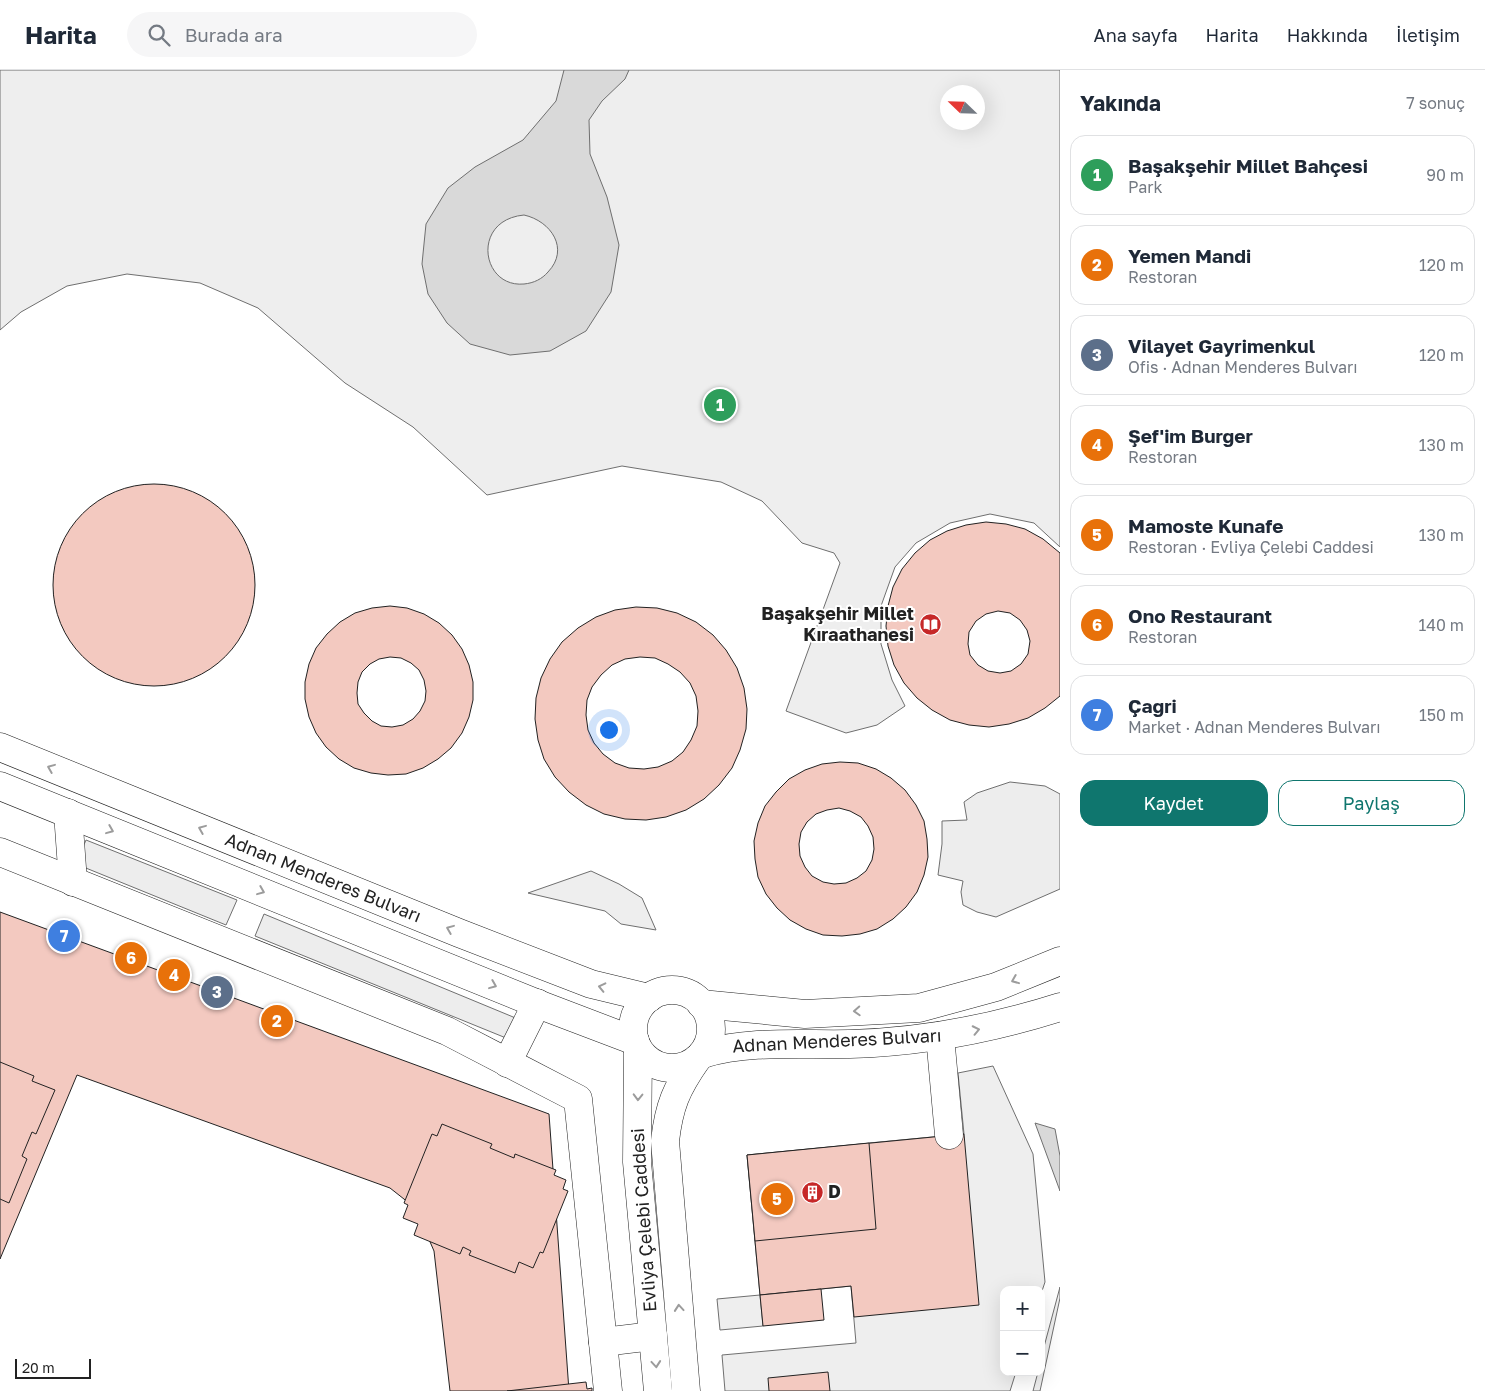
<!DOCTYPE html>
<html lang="tr">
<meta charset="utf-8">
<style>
body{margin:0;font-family:"Golos Text",sans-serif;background:#f6f6f7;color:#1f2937}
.controls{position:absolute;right:15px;bottom:15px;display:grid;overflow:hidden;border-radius:10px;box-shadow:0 5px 20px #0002}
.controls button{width:45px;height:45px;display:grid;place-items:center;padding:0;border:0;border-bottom:1px solid #e0e1e3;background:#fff;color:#1f2937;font:25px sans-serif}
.compass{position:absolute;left:940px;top:15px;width:45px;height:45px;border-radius:50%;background:#fff;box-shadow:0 5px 20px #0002;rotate:293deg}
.scale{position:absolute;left:15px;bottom:12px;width:76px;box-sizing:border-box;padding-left:5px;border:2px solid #222;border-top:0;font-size:14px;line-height:18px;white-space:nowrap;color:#222;-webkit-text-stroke:4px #fff;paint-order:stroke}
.you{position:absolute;left:608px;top:659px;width:18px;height:18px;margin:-12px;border:4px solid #fff;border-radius:50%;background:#1a73e8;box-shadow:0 0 0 8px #1a73e833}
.badge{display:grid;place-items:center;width:32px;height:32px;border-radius:50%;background:#0f766e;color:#fff;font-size:16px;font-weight:700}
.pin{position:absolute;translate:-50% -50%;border:2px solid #fff;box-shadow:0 1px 5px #0006}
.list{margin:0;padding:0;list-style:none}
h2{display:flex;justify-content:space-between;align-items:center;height:65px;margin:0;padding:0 20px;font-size:21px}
h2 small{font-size:16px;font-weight:400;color:#747a83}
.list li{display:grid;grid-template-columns:32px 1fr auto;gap:15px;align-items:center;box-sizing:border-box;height:80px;margin:0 10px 10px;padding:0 10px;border:1px solid #e0e1e3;border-radius:15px}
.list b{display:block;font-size:19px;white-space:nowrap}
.list p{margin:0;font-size:16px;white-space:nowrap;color:#747a83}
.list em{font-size:16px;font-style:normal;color:#747a83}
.actions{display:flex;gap:10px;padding:15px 20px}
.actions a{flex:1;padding:11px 0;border:1px solid #0f766e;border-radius:15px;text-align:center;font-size:18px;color:#0f766e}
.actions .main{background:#0f766e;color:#fff}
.icon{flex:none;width:28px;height:28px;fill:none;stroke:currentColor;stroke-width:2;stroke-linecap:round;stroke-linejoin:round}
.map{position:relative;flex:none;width:1060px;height:1321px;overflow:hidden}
header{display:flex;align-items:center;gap:30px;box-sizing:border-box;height:70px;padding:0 25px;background:#fff;border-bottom:1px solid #e0e1e3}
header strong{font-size:24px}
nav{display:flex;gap:28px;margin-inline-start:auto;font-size:18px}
.search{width:350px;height:45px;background:#f6f6f7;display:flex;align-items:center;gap:12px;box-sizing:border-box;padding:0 18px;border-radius:28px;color:#747a83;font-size:19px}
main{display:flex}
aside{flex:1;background:#fff}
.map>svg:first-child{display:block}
.green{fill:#eee;stroke:#6f6f6f;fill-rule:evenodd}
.parking{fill:#ededed;stroke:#6f6f6f}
.water{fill:#d9d9d9;stroke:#6f6f6f;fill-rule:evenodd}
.building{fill:#f3c9c0;stroke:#222;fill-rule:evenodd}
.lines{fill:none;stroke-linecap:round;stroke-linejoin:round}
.minor-casing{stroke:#222;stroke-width:29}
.major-casing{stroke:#222;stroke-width:29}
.minor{stroke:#fff;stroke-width:28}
.major{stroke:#fff;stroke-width:28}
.oneway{stroke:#9c9c9c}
.labels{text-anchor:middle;stroke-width:4;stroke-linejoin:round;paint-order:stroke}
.poi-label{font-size:18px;font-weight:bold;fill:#222;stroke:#fff;text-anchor:end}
.street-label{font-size:18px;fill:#222;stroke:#fff}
</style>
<header>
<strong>Harita</strong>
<div class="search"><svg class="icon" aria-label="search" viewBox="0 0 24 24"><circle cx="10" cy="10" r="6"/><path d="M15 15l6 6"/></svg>Burada ara</div>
<nav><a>Ana sayfa</a><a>Harita</a><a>Hakkında</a><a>İletişim</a></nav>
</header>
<main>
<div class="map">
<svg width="1060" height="1321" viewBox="0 0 1060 1321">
<rect width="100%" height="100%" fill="#fff"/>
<g class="green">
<path d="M0 0H1060V477L1034 453 990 444 950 453 916 473 895 497 881 536V574L892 610 905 636 877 655 846 663 786 641 840 493 834 483 802 473 762 431 721 412 622 396 487 425 413 357 345 313 258 238 200 213 127 204 67 216 21 242 0 260ZM948 22H978V52H948Z"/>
<polygon points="591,801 619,814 642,828 656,860 621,854 605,841 528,823"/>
<polygon points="993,996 1033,1084 1045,1212 1041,1224 1041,1220 1004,1220 1004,1302 1016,1302 1010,1321 725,1321 722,1285 856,1273 851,1216 760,1225 763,1256 720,1260 717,1229 760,1225 755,1171 876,1159 869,1073 964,1064 958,1003"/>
<polygon points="1060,1217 1060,1228 1040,1321 1033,1321 1038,1302 1041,1302 1041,1288"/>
</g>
<g class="parking">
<polygon points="1010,712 1045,716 1060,724 1060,819 996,847 977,842 963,835 961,822 963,811 938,805 942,774 942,751 967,750 964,732 977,723"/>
<polygon points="86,770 237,830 226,855 76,794"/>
<polygon points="264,844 518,949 511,970 255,866"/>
</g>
<g class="water">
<path d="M564 0H629L625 9 602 31 589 50 590 84 607 127 619 175 611 222 586 261 550 281 510 285 470 274 447 253 428 224 422 194 426 154 448 118 475 97 523 70 556 31ZM524 145C551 151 570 179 548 202 542 209 534 213 524 214 481 218 471 150 524 145Z"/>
<polygon points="1035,1053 1055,1059 1060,1086 1060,1121"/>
</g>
<g class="building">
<circle cx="154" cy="515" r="101"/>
<path d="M986 452 1006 454 1025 459 1043 469 1060 483V626L1045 638 1028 648 1009 654 989 657 969 655 950 650 932 640 917 628 904 613 894 595 888 576 886 556 888 536 893 517 902 499 915 483 930 470 947 461 966 455ZM998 541 1010 543 1020 550 1027 560 1030 571 1028 584 1021 594 1011 601 1000 603 988 601 978 595 970 585 968 574 969 562 976 551 986 544Z"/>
<path d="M390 536 407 538 424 544 439 553 452 565 462 579 469 595 473 612V630L469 647 462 663 451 678 438 689 423 698 406 704 388 705 371 703 354 698 339 689 326 677 316 663 309 647 305 629V612L309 594 316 578 327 564 340 552 355 543 372 538ZM390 587 401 588 411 593 419 600 424 610 426 621 425 631 420 641 413 649 403 655 392 657 381 656 372 651 364 643 358 634 357 623 358 612 362 602 370 594 379 589Z"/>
<path d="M636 537 657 538 677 543 696 552 713 565 726 580 737 598 744 618 747 639 746 659 740 680 732 698 719 715 704 729 686 740 666 747 646 750 625 749 604 744 586 735 569 722 555 707 544 689 538 670 535 649 536 628 541 608 550 589 562 572 578 558 596 547 615 540ZM640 587 655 588 668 594 680 602 690 613 696 626 698 641 697 656 691 670 683 682 672 691 658 697 644 699 629 698 615 693 603 684 594 673 588 660 586 645 587 630 592 617 601 605 612 595 625 589Z"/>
<path d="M840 692 858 693 876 699 891 708 905 720 916 735 924 751 927 769 928 787 924 805 917 822 906 837 893 849 877 859 860 864 842 866 823 865 806 859 790 850 777 838 766 824 758 807 755 789 754 771 758 753 765 736 776 722 789 709 805 700 822 694ZM839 738 850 741 861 747 868 756 873 767 874 779 872 790 866 801 857 808 846 813 834 814 823 812 812 806 805 797 800 786 799 774 801 762 807 752 816 744 827 740Z"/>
<polygon points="0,842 549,1044 569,1321 450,1321 434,1181 421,1151 409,1133 390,1118 77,1005 0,1189"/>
<polygon points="0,992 34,1006 32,1011 55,1020 36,1064 32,1062 22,1086 27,1089 9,1133 0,1129"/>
<polygon points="442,1054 492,1074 490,1078 514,1088 515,1084 556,1100 554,1105 566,1110 563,1119 568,1121 543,1183 540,1182 533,1198 519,1192 515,1203 469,1185 471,1181 463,1177 460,1184 414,1165 418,1154 403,1148 408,1135 404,1133 432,1064 437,1066"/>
<polygon points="964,1064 979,1235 854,1247 851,1216 760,1225 747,1085"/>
<polygon points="869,1073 876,1159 755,1171 747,1085"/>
<polygon points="821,1219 824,1250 763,1256 760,1225"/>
<polygon points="828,1302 830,1321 769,1321 768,1308"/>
<polygon points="586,1312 587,1319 592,1318 592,1321 507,1321"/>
</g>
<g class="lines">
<defs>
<g id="minor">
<polyline points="68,743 73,812"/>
<polyline points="0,782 447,961 578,1029 608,1321"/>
<polyline points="940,966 949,1065"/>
<polyline points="638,979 637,1092 658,1321"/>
<polyline points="507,993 537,933"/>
<polyline points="603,1272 653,1266"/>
<path d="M686 1321 665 1071C669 1036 676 1019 697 989"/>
</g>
<g id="major">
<polyline points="0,677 459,863 591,914 649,928"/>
<polyline points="0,716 543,936 635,971"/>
<circle cx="672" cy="959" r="39"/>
<polyline points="701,934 805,944 919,938 996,917 1060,891"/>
<path d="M702 984C750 970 800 975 850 974 922 972 991 959 1060 937"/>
</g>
</defs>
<use href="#minor" class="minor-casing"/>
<use href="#major" class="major-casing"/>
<use href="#minor" class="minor"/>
<use href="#major" class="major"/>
</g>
<defs><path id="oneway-chevron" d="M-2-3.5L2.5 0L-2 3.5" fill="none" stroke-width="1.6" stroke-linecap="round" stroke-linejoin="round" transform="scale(1.25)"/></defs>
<g class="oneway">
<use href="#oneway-chevron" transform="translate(51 698) rotate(-158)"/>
<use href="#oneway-chevron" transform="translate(202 759) rotate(-158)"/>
<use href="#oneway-chevron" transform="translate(110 760) rotate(22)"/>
<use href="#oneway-chevron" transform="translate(261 821) rotate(22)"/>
<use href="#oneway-chevron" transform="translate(450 859) rotate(-158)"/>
<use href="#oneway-chevron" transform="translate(1015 910) rotate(158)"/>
<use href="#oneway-chevron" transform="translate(493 915) rotate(22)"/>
<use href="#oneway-chevron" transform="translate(602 917) rotate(-167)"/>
<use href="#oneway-chevron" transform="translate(857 941) rotate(177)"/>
<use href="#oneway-chevron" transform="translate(976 960) rotate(-12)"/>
<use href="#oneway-chevron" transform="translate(638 1027) rotate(91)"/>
<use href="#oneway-chevron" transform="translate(679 1238) rotate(-95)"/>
<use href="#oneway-chevron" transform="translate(656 1294) rotate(85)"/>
</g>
<defs>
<symbol id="library-disc" viewBox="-11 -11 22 22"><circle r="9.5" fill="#c62828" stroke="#fff"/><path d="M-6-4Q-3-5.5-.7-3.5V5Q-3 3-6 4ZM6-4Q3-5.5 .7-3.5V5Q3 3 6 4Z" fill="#fff"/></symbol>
<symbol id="building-disc" viewBox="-11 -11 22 22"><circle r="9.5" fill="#c62828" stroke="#fff"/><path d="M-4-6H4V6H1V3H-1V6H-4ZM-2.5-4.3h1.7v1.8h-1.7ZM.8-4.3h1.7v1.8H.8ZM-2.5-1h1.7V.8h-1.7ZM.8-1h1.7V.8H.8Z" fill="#fff"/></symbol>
</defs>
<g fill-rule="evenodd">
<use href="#library-disc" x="918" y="542" width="25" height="25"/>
<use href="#building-disc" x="800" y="1110" width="25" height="25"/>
</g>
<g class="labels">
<g class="poi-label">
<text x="914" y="550">Başakşehir Millet<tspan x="914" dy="21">Kıraathanesi</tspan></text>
<text x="828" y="1128" text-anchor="start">D</text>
</g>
<g class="street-label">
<text transform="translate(323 808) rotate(22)" y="6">Adnan Menderes Bulvarı</text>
<text transform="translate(837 971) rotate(-3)" y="6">Adnan Menderes Bulvarı</text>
<text transform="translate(644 1150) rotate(-94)" y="6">Evliya Çelebi Caddesi</text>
</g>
</g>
</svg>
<div class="controls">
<button>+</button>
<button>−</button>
</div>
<svg class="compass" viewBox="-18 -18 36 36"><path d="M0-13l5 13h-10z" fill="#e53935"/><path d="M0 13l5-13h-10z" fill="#747a83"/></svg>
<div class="scale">20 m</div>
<div class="you"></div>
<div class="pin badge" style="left:720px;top:335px;background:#2e9e5b">1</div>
<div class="pin badge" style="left:277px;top:951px;background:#e8710a">2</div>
<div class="pin badge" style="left:217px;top:922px;background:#5c6f8a">3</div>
<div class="pin badge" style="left:174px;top:905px;background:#e8710a">4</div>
<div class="pin badge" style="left:777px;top:1129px;background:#e8710a">5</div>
<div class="pin badge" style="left:131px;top:888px;background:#e8710a">6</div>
<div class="pin badge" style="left:64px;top:866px;background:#3f7fe0">7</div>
</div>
<aside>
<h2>Yakında<small>7 sonuç</small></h2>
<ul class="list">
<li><span class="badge" style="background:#2e9e5b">1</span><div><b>Başakşehir Millet Bahçesi</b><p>Park</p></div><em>90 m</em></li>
<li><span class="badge" style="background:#e8710a">2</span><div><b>Yemen Mandi</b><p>Restoran</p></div><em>120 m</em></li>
<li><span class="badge" style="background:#5c6f8a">3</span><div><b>Vilayet Gayrimenkul</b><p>Ofis · Adnan Menderes Bulvarı</p></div><em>120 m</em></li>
<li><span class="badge" style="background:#e8710a">4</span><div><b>Şef'im Burger</b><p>Restoran</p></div><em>130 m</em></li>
<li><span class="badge" style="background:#e8710a">5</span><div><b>Mamoste Kunafe</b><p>Restoran · Evliya Çelebi Caddesi</p></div><em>130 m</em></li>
<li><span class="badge" style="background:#e8710a">6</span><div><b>Ono Restaurant</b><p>Restoran</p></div><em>140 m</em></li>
<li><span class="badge" style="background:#3f7fe0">7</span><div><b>Çağri</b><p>Market · Adnan Menderes Bulvarı</p></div><em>150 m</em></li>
</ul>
<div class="actions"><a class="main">Kaydet</a><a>Paylaş</a></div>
</aside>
</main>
